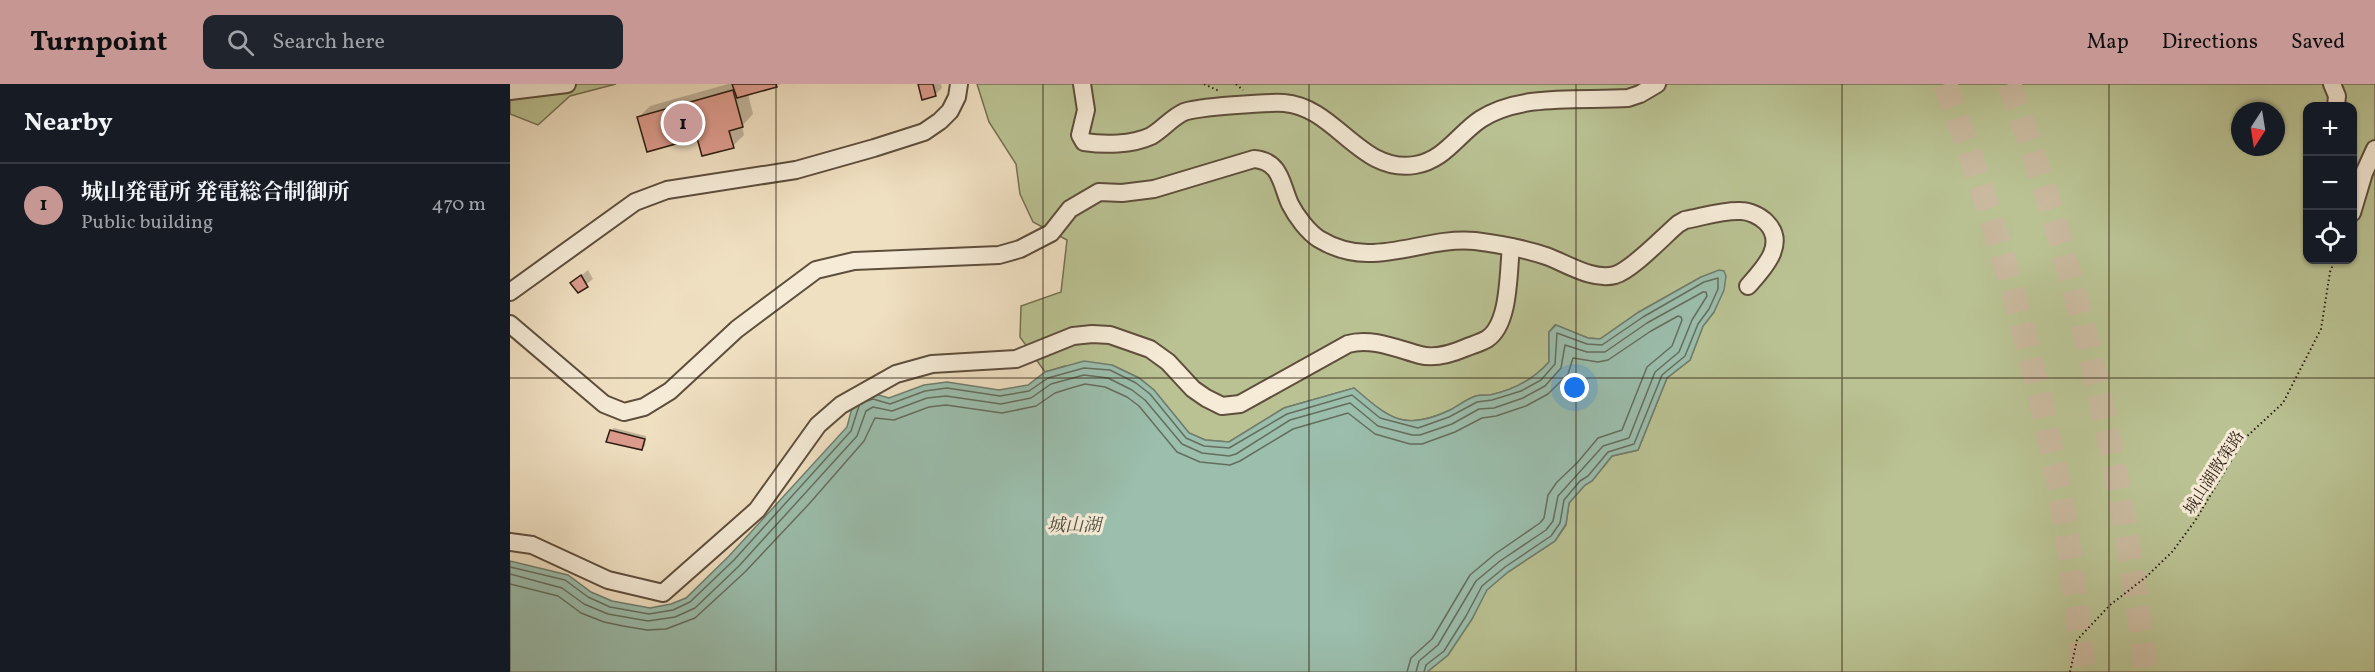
<!DOCTYPE html>
<meta charset="utf-8">
<style>
body{margin:0;font-family:Vollkorn,"Noto Serif JP",serif;background:#20242c;color:#f1f3f6}
.controls{position:absolute;right:18px;top:18px;display:grid;overflow:hidden;border-radius:12px;box-shadow:0 2px 4px #0004}
.controls button{width:54px;height:54px;display:grid;place-items:center;padding:0;border:0;border-bottom:2px solid #363941;background:#171b24;color:#f1f3f6;font:30px sans-serif}
.compass{position:absolute;left:1721px;top:18px;width:54px;height:54px;border-radius:50%;background:#171b24;box-shadow:0 2px 4px #0004;rotate:192deg}
.you{position:absolute;left:1065px;top:304px;width:21px;height:21px;margin:-15px;border:4px solid #fff;border-radius:50%;background:#1a73e8;box-shadow:0 0 0 9px #1a73e833}
.badge{display:grid;place-items:center;width:39px;height:39px;border-radius:50%;background:#c59692;color:#111;font-size:20px;font-weight:700}
.pin{position:absolute;translate:-50% -50%;border:3px solid #fff;box-shadow:0 2px 6px #0006}
.list{margin:0;padding:0;list-style:none}
h2{display:flex;justify-content:space-between;align-items:center;height:78px;margin:0;padding:0 24px;font-size:26px}
h2 small{font-size:20px;font-weight:400;color:#9ea1a6}
.list li{display:grid;grid-template-columns:39px 1fr auto;gap:18px;align-items:center;box-sizing:border-box;height:84px;padding:0 24px;border-top:2px solid #363941}
.list b{display:block;font-size:22px;white-space:nowrap}
.list p{margin:0;font-size:20px;white-space:nowrap;color:#9ea1a6}
.list em{font-size:20px;font-style:normal;color:#9ea1a6}
.icon{flex:none;width:33px;height:33px;fill:none;stroke:currentColor;stroke-width:2;stroke-linecap:round;stroke-linejoin:round}
.map{position:relative;flex:none;width:1865px;height:588px;overflow:hidden}
header{display:flex;align-items:center;gap:36px;box-sizing:border-box;height:84px;padding:0 30px;background:#c59692;color:#111}
header strong{font-size:28px}
nav{display:flex;gap:33px;margin-inline-start:auto;font-size:21px}
.search{width:420px;height:54px;background:#20242c;display:flex;align-items:center;gap:15px;box-sizing:border-box;padding:0 21px;border-radius:12px;color:#9ea1a6;font-size:22px}
main{display:flex}
aside{flex:1;background:#171b24}
.map>svg:first-child{display:block}
.green{fill:#bac293;stroke:#747052;stroke-width:1.5;fill-rule:evenodd}
.water{fill:#9bbead;stroke:#6f7e6e;stroke-width:1.5}
.shadow{fill:#0003}
.lines{fill:none;stroke-linecap:round;stroke-linejoin:round}
.shore{stroke:#646e5e;stroke-width:1.5}
.building{fill:#dd9c8e;stroke:#2d1d10;stroke-width:1.5}
.highway-tunnel{stroke:#c9b99e;stroke-width:24;stroke-dasharray:24 12;stroke-linecap:butt}
.minor-casing{stroke:#5e4e3c;stroke-width:20}
.path{stroke:#2d1d10;stroke-width:2;stroke-dasharray:1.5 3;stroke-linecap:butt}
.minor{stroke:#f5ebd7;stroke-width:16}
.grid{fill:none;stroke:#2d1d10;stroke-width:1.5;stroke-opacity:0.55}
.labels{text-anchor:middle;stroke-width:6;stroke-linejoin:round;paint-order:stroke}
.street-label{font-size:16px;fill:#2d1d10;stroke:#f5ebd7}
.water-label{font-size:18px;font-style:italic;fill:#4e4d3f;stroke:#f5ebd7}
</style>
<header>
<strong>Turnpoint</strong>
<div class="search"><svg class="icon" aria-label="search" viewBox="0 0 24 24"><circle cx="10" cy="10" r="6"/><path d="M15 15l6 6"/></svg>Search here</div>
<nav><a>Map</a><a>Directions</a><a>Saved</a></nav>
</header>
<main>
<aside>
<h2>Nearby<small></small></h2>
<ul class="list">
<li><span class="badge">1</span><div><b>城山発電所 発電総合制御所</b><p>Public building</p></div><em>470 m</em></li>
</ul>
</aside>
<div class="map">
<svg width="1865" height="588" viewBox="0 0 1865 588">
<rect width="100%" height="100%" fill="#f0e0c2"/>
<filter id="stains"><feTurbulence type="fractalNoise" baseFrequency=".00333" numOctaves="4"/><feColorMatrix values="0 0 0 0 .2 0 0 0 0 .09 0 0 0 0 .02 0 0 0 .5 -.17"/></filter>
<radialGradient id="worn" r=".72"><stop offset=".6" stop-color="#630" stop-opacity="0"/><stop offset="1" stop-color="#630" stop-opacity=".3"/></radialGradient>
<g class="green">
<polygon points="0,0 106,0 60,12 28,41 0,30"/>
<path d="M467 0H1865V588H917L938 571 962 535 976 506 998 488 1045 457 1056 441 1059 419 1075 401 1082 397 1102 372 1128 366 1157 294 1180 276 1193 242 1204 228 1191 193 1129 228 1090 255 1078 254 1045 241 1039 248V278C1024 295 1003 306 980 311 975 311 970 311 966 312 956 315 947 323 938 327 893 348 877 333 844 304L774 324 719 358 695 356 679 349 644 306 629 294 602 281 555 282 535 288 510 253 511 222 551 208 557 156 523 138 510 110 506 80 479 38ZM1798 22H1842V176H1798ZM1730 27H1766V63H1730Z"/>
</g>
<path class="water" d="M1209 186 1214 187 1216 192 1214 206 1204 228 1193 242 1180 276 1157 294 1128 366 1102 372 1082 397 1075 401 1059 419 1056 440 1045 457 998 488 977 506 962 535 938 571 917 588H0V477L58 491 81 508 102 517 140 524 161 520 176 514 219 472 337 343 344 316 362 309 379 314 414 301 437 298 489 306 518 301 535 288 574 277 602 281 629 294 644 306 679 349 695 356 719 358 774 324 844 304C878 333 893 348 938 327 947 323 956 315 966 312 970 311 975 311 980 311 1003 306 1024 295 1039 278V248L1046 241 1078 254 1090 255 1129 228 1191 193Z"/>
<g class="shadow">
<polygon points="218,0 271,0 238,10 243,30 232,42 234,51 223,62 129,33 140,22"/>
<polygon points="409,0 431,0 432,4 426,10 413,14"/>
<polygon points="78,186 83,195 68,207 62,199"/>
<polygon points="104,344 136,352 135,362 132,364 101,347"/>
</g>
<g class="lines">
<g class="shore">
<polyline points="357,317 363,315 380,320 415,307 437,304 490,312 519,307 538,294 574,284 600,286 626,299 640,310 676,354 694,362 719,364 777,330 842,311 870,334 908,344 939,333 967,318 982,316 1011,307 1031,296 1045,280 1047,249 1077,260 1092,261 1133,233 1194,198 1208,194 1208,205 1199,225 1188,240 1175,272 1152,291 1124,360 1098,368 1078,392 1070,397 1054,416 1050,439 1041,452 995,483 972,502 956,532 934,567 916,581 914,588"/>
<polyline points="0,483 55,496 78,513 100,523 139,530 163,526 180,518 224,476 341,347 349,322"/>
<polyline points="0,490 52,504 74,520 98,530 138,537 165,533 185,524 229,482 347,352 356,327 363,323 382,327 417,314 436,312 491,320 521,314 541,300 574,291 598,294 622,306 635,316 672,360 692,369 719,372 726,370 780,336 840,319 868,342 902,351 910,351 942,340 969,325 984,324 1013,314 1035,302 1051,284 1055,261 1077,268 1095,268 1137,239 1193,208 1196,208 1197,212 1182,236 1169,268 1145,288 1119,354 1093,362 1048,412 1043,437 1036,446 990,477 966,497 928,561 909,577 906,588"/>
<polyline points="0,500 48,512 71,529 94,538 113,542 137,546 156,545 185,534 235,488 299,420 354,357 365,334 384,336 419,323 436,321 492,329 526,322 545,309 561,304 575,300 595,303 617,313 629,322 667,368 690,378 720,381 730,377 783,345 838,329 865,350 900,360 912,360 945,348 972,334 986,332 1016,322 1038,310 1058,290 1063,274 1088,278 1098,276 1141,247 1168,232 1171,233 1172,236 1162,262 1137,283 1112,346 1088,354 1067,379 1047,398 1038,411 1034,434 1030,439 985,470 960,491 922,555 901,574 897,588"/>
</g>
</g>
<g class="building">
<polygon points="222,0 266,0 267,3 227,14"/>
<polygon points="408,0 423,0 426,12 412,16"/>
<polygon points="223,6 233,43 219,47 224,64 192,72 187,54 137,68 127,33"/>
<polygon points="71,191 78,203 68,209 60,199"/>
<polygon points="100,346 135,355 132,366 96,358"/>
</g>
<g class="lines">
<g class="highway-tunnel">
<path d="M1435 0C1478 115 1513 233 1539 354 1556 431 1565 510 1574 588"/>
<path d="M1499 0C1569 190 1612 388 1636 588"/>
</g>
<defs>
<g id="minor">
<path d="M572 0 576 26 570 51 574 58C594 61 622 61 641 52 653 45 661 34 674 28 687 23 758 18 774 19 826 23 850 90 905 81 935 76 948 50 971 35 1011 9 1072 17 1118 14L1130 10 1147 0"/>
<polyline points="1822,0 1827,12 1826,22"/>
<polyline points="0,7 57,0"/>
<polyline points="1842,129 1854,89 1865,65"/>
<polyline points="0,208 125,118 157,106 286,86 364,64 414,48 430,37 440,27 447,13 449,0"/>
<path d="M0 240 94 320 114 328 134 323 160 307 227 245 306 186 344 177 489 171 510 165 541 149 560 125 589 108 612 109 644 105 744 75C771 77 771 100 780 120 786 132 798 148 809 155 863 188 910 152 965 157 988 160 1013 164 1036 172 1056 179 1082 197 1105 191 1122 186 1153 153 1168 140L1175 136C1192 133 1213 126 1231 127 1239 127 1250 132 1256 138 1278 160 1253 185 1238 202"/>
<path d="M0 458 22 461 98 496 153 509 247 426 308 341 331 321 386 290 422 280 506 275 563 252 582 250 600 251 640 265 658 278 683 305 696 314 712 322 730 320 838 260C861 253 888 265 910 271 925 275 941 270 955 264 962 261 970 259 977 255 1000 240 998 189 1001 163"/>
</g>
</defs>
<use href="#minor" class="minor-casing"/>
<g class="path">
<polyline points="694,0 709,7"/>
<polyline points="726,0 733,6"/>
<polyline points="1560,588 1567,556 1600,521 1636,493 1662,468 1685,437 1734,355 1773,319 1811,245 1820,188 1825,176"/>
</g>
<use href="#minor" class="minor"/>
</g>
<path class="grid" d="M266 0V588M533 0V588M799 0V588M1066 0V588M1332 0V588M1599 0V588M0 294H1865"/>
<g class="labels">
<g class="street-label">
<text transform="translate(1703 388) rotate(-57)" y="6">城山湖散策路</text>
</g>
<g class="water-label">
<text x="564" y="447">城山湖</text>
</g>
</g>
<rect width="100%" height="100%" filter="url(#stains)"/>
<rect width="100%" height="100%" fill="url(#worn)"/>
</svg>
<div class="controls">
<button>+</button>
<button>−</button>
<button><svg class="icon" aria-label="locate" viewBox="0 0 24 24"><circle cx="12" cy="12" r="6"/><path d="M12 2v4M12 18v4M2 12h4M18 12h4"/></svg></button>
</div>
<svg class="compass" viewBox="-18 -18 36 36"><path d="M0-13l5 13h-10z" fill="#e53935"/><path d="M0 13l5-13h-10z" fill="#9ea1a6"/></svg>
<div class="you"></div>
<div class="pin badge" style="left:173px;top:39px">1</div>
</div>
</main>
